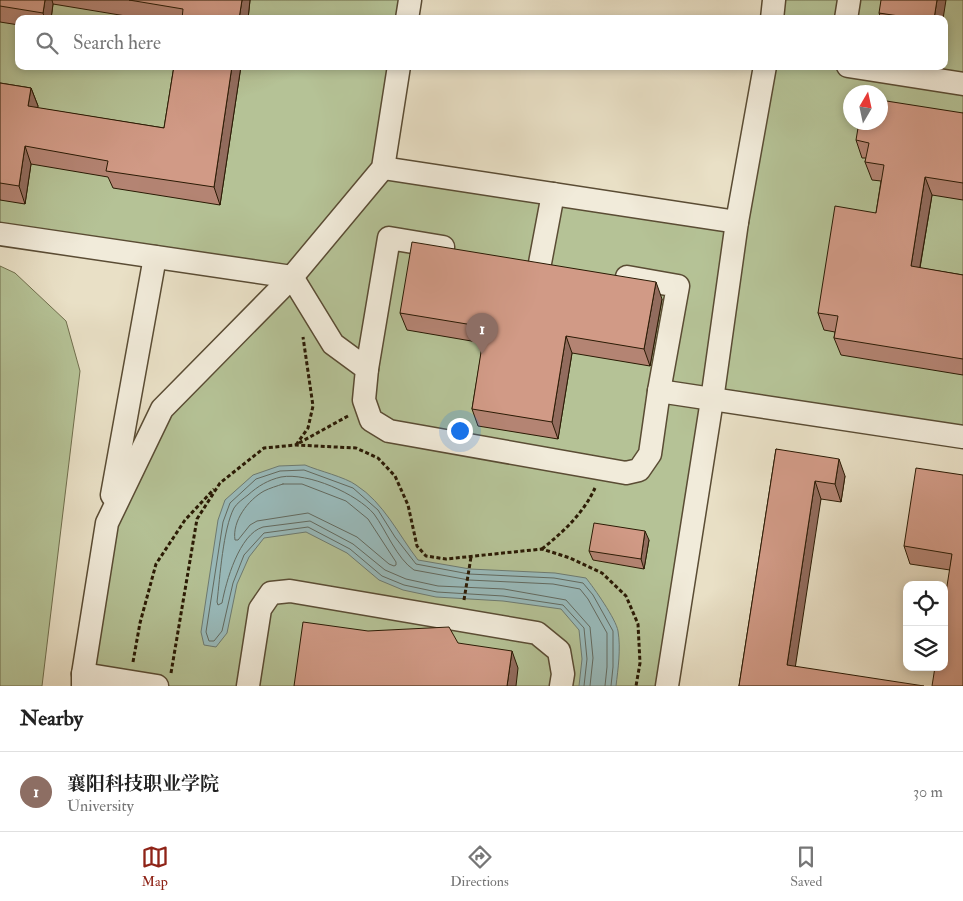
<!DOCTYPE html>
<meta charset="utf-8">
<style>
body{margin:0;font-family:"IM FELL Double Pica","Noto Serif SC",serif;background:#f2f2f2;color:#222}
.controls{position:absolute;right:15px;bottom:15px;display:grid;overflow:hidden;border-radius:10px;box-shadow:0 2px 8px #0003}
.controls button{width:45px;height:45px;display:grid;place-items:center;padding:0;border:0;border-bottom:1px solid #e0e0e0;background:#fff;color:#222;font:25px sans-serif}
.compass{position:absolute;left:843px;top:85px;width:45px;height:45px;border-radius:50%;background:#fff;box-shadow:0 2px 8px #0003;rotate:9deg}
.you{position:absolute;left:459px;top:430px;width:18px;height:18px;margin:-12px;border:4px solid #fff;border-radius:50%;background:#1a73e8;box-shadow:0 0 0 8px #1a73e833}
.badge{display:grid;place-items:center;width:32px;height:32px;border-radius:50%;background:#8f2418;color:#fff;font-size:16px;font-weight:700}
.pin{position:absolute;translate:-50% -41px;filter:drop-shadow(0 1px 2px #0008)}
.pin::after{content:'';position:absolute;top:26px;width:18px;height:15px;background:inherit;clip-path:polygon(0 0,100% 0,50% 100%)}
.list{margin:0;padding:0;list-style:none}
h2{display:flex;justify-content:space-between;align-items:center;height:65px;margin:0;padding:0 20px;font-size:21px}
h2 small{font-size:16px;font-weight:400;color:#767676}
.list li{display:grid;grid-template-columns:32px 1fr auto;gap:15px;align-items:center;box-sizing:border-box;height:80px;padding:0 20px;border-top:1px solid #e0e0e0}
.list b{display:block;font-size:19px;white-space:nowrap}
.list p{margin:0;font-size:16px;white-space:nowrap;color:#767676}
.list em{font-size:16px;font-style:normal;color:#767676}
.icon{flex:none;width:28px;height:28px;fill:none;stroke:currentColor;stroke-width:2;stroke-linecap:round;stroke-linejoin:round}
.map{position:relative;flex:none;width:963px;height:686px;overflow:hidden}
.search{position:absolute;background:#fff;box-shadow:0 2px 8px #0003;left:15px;right:15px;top:15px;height:55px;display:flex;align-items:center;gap:12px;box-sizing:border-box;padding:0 18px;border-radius:10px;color:#767676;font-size:19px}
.sheet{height:145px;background:#fff}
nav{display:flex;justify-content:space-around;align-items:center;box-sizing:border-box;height:70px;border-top:1px solid #e0e0e0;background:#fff;font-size:14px;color:#767676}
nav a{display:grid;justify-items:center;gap:2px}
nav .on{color:#8f2418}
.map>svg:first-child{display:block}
.green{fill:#b5c296;stroke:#706e4d;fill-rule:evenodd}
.water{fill:#99bbbc;stroke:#6d7b72}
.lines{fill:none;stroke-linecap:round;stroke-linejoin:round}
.shore{stroke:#626a60;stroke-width:1}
.minor-casing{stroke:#5a4c34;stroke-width:25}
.path{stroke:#2a1a04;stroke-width:3;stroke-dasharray:4 2.5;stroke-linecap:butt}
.minor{stroke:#f1ebda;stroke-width:22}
.wall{fill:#b48473;stroke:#2a1a04}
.shaded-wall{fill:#926c5e;stroke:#2a1a04}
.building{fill:#d19a86;stroke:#2a1a04}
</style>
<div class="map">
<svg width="963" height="686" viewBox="0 0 963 686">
<rect width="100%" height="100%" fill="#e9e0c6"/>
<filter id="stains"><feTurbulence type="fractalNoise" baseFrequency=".004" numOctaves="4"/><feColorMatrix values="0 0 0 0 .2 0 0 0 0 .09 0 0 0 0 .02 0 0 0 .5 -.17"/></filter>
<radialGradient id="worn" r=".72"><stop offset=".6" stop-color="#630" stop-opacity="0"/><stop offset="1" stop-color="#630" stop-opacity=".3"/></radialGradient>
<g class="green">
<path d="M0 0H410L407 19H19V66H399L383 168 737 222 765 66H944V19H772L774 0H963V437L713 400 667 686H83L107 523 162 409 291 278 0 234ZM850 92H880V122H850Z"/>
<polygon points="0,266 15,273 66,321 80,371 42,686 0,686"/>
</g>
<path class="water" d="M305 465C319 471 345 477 356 485 384 503 398 534 418 560L470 569 555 573 586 578C594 588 616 619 618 631 621 649 618 669 616 686H579L582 659 579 630 561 609 503 601 436 597 403 590 379 580 347 553 306 532 264 538 249 557 237 584 227 633 216 647 204 645 201 632 218 520 225 500 253 475 279 466Z"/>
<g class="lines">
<g class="shore">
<path d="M283 484H302L346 501 368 519 396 562V565L394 566 389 564 357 537 308 513 257 521 250 525 238 540H235C232 521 248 500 264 491 270 488 277 486 283 484Z"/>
<polyline points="584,686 587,659 584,628 563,605 503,596 437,592 404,585 382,576 350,549 308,527 264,533 244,555 233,583 222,631 214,641 209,641 206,632 223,522 230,503 256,479 280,471 304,470 353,488 378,510 395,537 416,564 469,574 554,578 583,583 593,595 613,631 613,667 611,686"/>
<path d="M590 686 593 658 590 627 566 600 504 589 438 586 406 579 385 570 353 544 310 521 263 527C239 534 226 582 222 603L218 605 217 602C220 577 223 529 234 508 237 503 243 499 248 495 258 486 268 480 281 477 308 472 357 494 374 514 386 530 397 559 414 570L469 580 553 584 580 589 588 599 607 633V667L605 686"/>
</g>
<defs>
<g id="minor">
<polyline points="407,19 410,0"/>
<polyline points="772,19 774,0"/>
<polyline points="846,19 849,0"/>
<polyline points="848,66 963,84"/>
<polyline points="383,168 737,222"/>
<polyline points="0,234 292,277 333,344 367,369 364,400 371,420 389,431 626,473 639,470 650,454 659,391 963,437"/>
<polyline points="540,263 553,194"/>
<polyline points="627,277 678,286 659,391"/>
<polyline points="367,369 389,238 443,247"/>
<polyline points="112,495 155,257"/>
<polyline points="83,674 157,686"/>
<polyline points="83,686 83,674 107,523 162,409 292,277 383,168 399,66"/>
<polyline points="248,686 260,609 271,593 290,591 537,633 559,651 563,674 561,686"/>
<polyline points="667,686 712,400 737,222 765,66"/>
</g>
</defs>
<use href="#minor" class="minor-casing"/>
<g class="path">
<polyline points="299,443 348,416"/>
<polyline points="296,445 308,428 313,406 303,337"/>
<path d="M542 549C563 532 583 514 595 488"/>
<polyline points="464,600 471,557"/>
<polyline points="133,662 140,623 156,564 185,520 214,489"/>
<polyline points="171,673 197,519 220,483 264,448 296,445 356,448 378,458 395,476 408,505 417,546 426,556 446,559 542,549 570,558 602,573 626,596 638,624 640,663 636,686"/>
</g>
<use href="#minor" class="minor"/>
</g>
<g class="wall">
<polygon points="0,0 250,0 248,19 144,19 53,4 51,19 19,19 19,25 0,22"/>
<polygon points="879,13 943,19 881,19"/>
<polygon points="174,66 241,66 220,205 113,188 108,177 31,164 25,204 0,200 0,83 31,88 38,106 37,108 164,128"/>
<polygon points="963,113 963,200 932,195 920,268 963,275 963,375 841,355 834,338 835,332 824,330 818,313 876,213 881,181 872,180 865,162 866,158 862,158 856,140"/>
<polygon points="662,299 650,366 572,353 558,439 478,426 472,409 483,343 407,330 400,313"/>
<polygon points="776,449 845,476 841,502 821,499 739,686"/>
<polygon points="963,475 950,570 910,564 904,546"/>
<polygon points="649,540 644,569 593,560 589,551"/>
</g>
<g class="shaded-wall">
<polygon points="45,0 52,0 53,4 51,19 45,19 43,13"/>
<polygon points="242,0 250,0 248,19 239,19"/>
<polygon points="937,0 946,0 943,19 934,19"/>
<polygon points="232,66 241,66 220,205 214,187"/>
<polygon points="31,88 38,106 35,124 28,106"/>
<polygon points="25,146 31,164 25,204 19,186"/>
<polygon points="925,177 932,195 917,284 911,266"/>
<polygon points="656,282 662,299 650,366 644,349"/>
<polygon points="566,336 572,353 558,439 552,422"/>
<polygon points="839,459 845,476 841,502 835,484"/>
<polygon points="815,481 821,499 793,682 787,665"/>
<polygon points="645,531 649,540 644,569 641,559"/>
<polygon points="512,651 518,668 516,686 507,686"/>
</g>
<g class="building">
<polygon points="0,0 45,0 43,13 0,6"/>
<polygon points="129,0 242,0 239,19 182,19 183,9"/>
<polygon points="881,0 937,0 934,19 919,19 879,13"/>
<polygon points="174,66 232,66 214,187 106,171 108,161 25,146 19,186 0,183 0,83 31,88 28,106 164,128"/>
<polygon points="880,100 963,113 963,183 925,177 911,266 963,275 963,359 834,338 838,316 818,313 835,206 876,213 884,165 865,162 869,143 856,140 859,122 880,122"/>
<polygon points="412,242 656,282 644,349 566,336 552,422 472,409 485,327 400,313"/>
<polygon points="776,449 839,459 835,484 815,481 787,665 924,686 739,686"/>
<polygon points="916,468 963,475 963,686 932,686 935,667 944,667 944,605 952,554 904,546"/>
<polygon points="594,523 645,531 641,559 589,551"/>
<polygon points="303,622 368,631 449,627 458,643 512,651 507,686 294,686"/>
</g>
<rect width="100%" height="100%" filter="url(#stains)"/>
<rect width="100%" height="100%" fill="url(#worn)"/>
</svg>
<div class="controls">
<button><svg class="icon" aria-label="locate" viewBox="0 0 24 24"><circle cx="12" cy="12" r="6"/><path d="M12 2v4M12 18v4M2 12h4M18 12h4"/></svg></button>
<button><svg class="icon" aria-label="layers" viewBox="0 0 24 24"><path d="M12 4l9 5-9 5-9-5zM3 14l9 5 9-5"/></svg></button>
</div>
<svg class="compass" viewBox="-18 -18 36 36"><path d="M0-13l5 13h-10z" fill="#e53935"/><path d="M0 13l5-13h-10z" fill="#767676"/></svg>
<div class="you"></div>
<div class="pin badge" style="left:482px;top:354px;background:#8d6e63">1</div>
<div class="search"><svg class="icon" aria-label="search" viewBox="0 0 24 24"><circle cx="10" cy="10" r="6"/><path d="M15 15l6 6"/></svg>Search here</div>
</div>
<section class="sheet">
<h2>Nearby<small></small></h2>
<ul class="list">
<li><span class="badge" style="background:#8d6e63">1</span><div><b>襄阳科技职业学院</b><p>University</p></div><em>30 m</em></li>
</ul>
</section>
<nav>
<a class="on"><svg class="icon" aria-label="map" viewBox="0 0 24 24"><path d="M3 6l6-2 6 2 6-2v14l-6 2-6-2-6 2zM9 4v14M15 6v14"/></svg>Map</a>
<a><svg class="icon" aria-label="directions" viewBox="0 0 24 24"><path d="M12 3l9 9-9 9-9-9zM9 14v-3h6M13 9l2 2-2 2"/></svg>Directions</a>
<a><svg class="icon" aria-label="saved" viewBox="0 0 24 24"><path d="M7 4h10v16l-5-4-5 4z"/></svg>Saved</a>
</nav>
